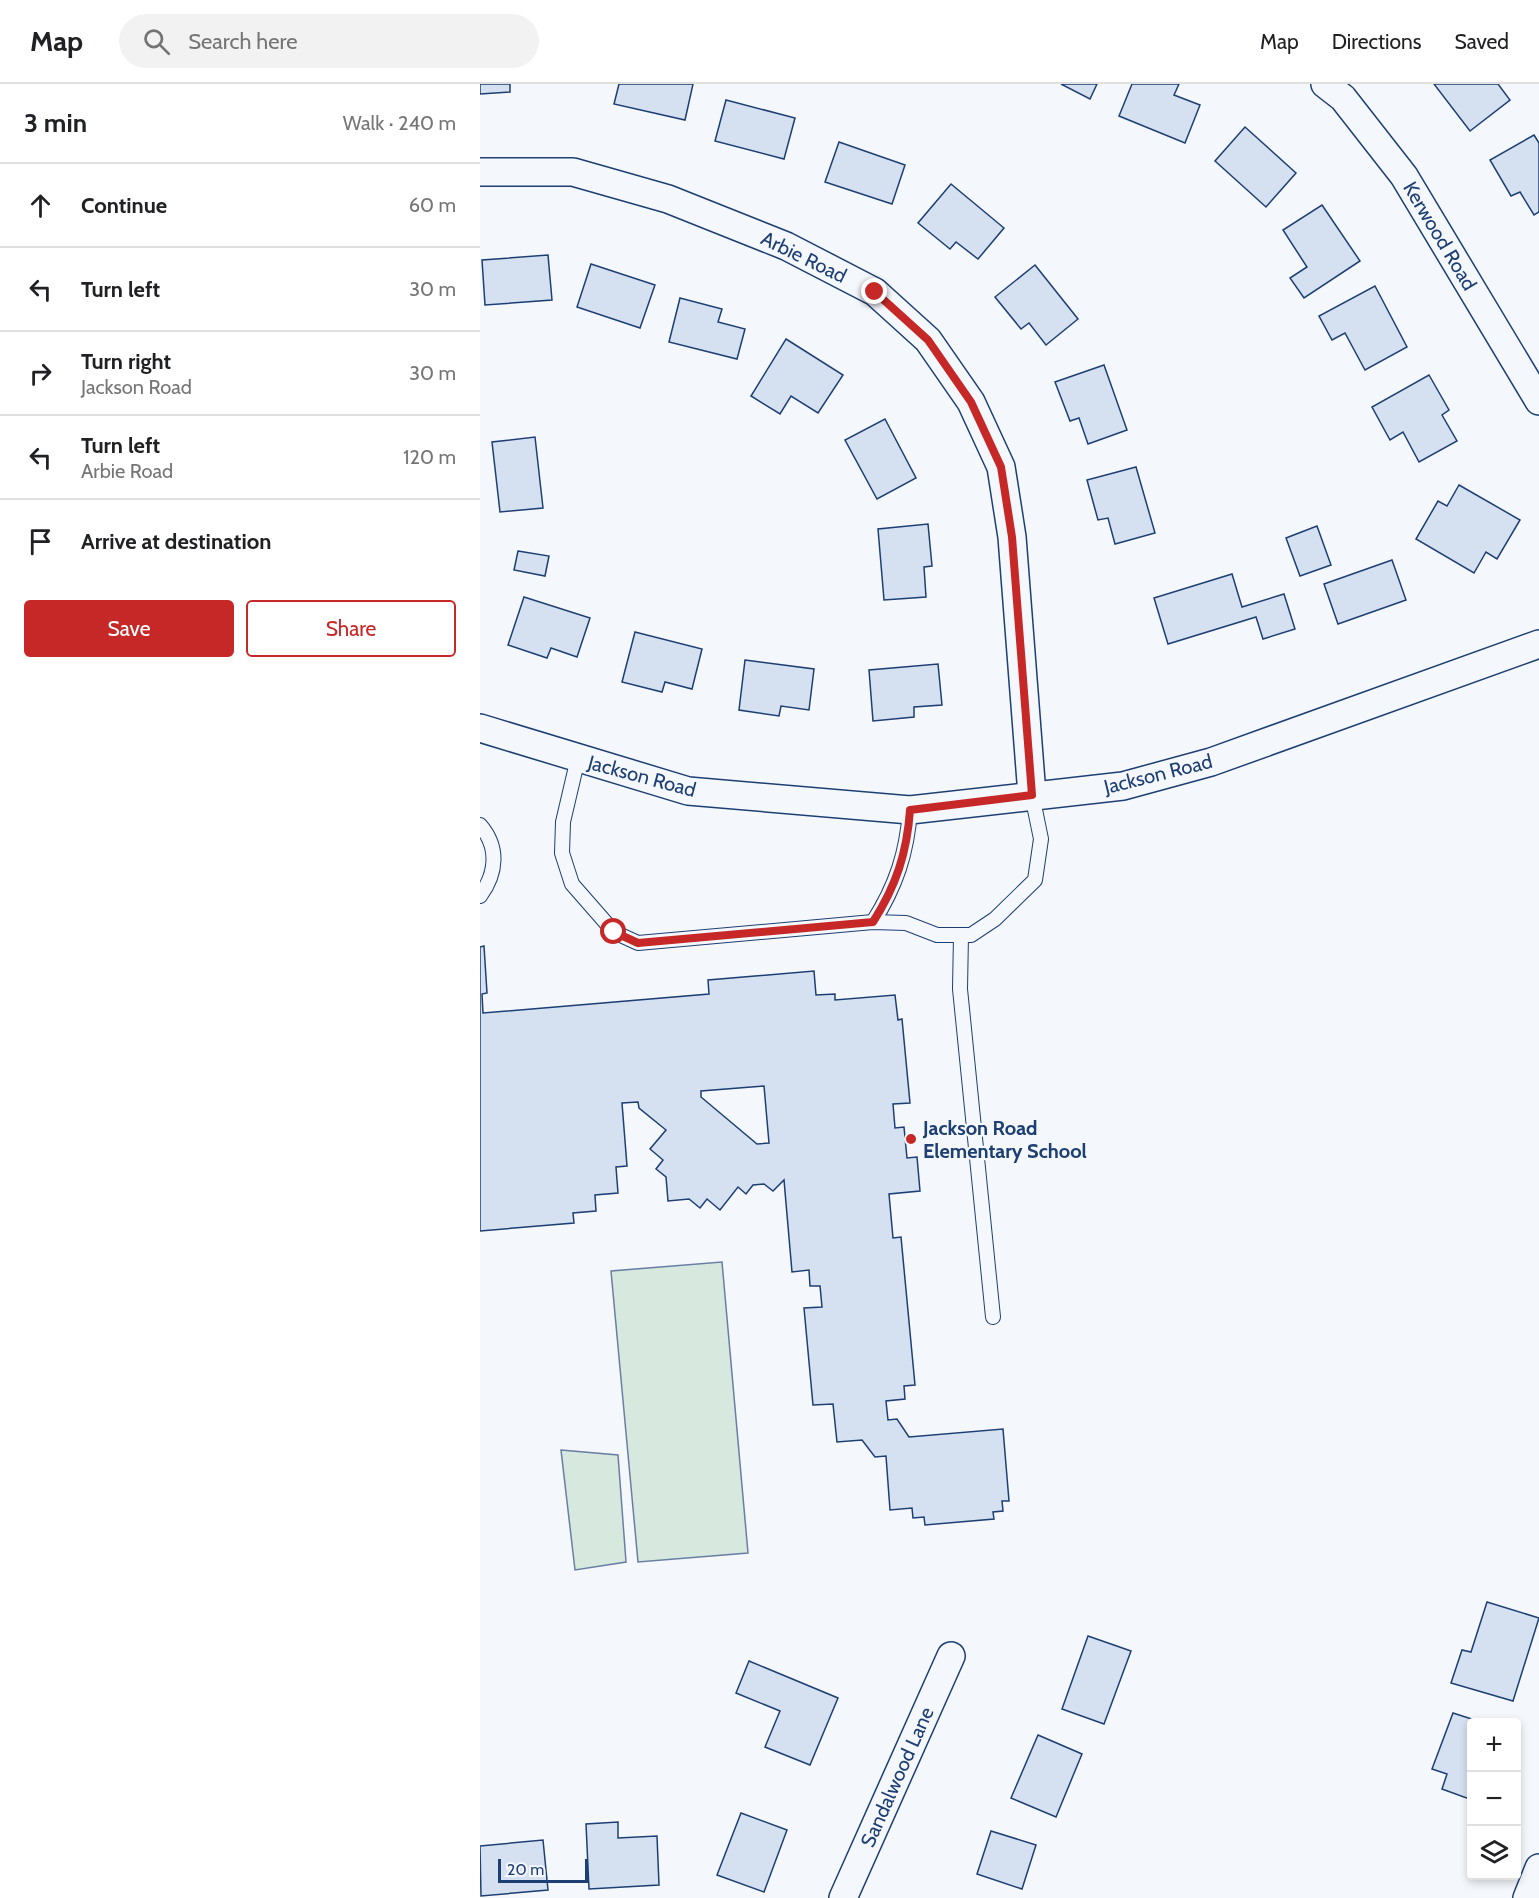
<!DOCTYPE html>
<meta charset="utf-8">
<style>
body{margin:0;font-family:Cabin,sans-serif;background:#f2f2f2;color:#202124}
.controls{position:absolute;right:18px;bottom:18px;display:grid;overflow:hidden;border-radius:6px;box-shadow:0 3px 9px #0003}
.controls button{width:54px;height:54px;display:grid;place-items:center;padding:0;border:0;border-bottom:2px solid #e0e0e0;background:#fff;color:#202124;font:30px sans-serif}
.scale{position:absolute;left:18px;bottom:15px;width:90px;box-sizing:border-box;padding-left:6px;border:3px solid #1d3f73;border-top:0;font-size:16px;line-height:21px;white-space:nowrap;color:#1d3f73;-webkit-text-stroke:4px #f4f7fb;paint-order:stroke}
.stop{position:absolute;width:18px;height:18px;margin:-14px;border:4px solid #c62828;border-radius:50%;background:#fff}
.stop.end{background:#c62828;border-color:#fff;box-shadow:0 2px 6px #0008}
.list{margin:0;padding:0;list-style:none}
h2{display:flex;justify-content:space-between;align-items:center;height:78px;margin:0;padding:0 24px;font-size:26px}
h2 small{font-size:20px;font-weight:400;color:#757577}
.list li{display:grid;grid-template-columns:39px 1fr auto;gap:18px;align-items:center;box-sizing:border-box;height:84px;padding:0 24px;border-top:2px solid #e0e0e0}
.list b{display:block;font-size:22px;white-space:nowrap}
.list p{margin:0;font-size:20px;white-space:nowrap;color:#757577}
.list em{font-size:20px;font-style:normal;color:#757577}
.actions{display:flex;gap:12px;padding:18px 24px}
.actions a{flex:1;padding:14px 0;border:2px solid #c62828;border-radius:6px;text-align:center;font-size:21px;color:#c62828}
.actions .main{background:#c62828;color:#fff}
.icon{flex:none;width:33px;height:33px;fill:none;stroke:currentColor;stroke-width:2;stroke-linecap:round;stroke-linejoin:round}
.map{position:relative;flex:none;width:1059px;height:1814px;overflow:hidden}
header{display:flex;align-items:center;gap:36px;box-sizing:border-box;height:84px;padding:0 30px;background:#fff;border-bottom:2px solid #e0e0e0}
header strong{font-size:28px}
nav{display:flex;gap:33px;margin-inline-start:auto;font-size:21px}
.search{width:420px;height:54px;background:#f2f2f2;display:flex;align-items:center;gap:15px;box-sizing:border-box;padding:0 21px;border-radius:33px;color:#757577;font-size:22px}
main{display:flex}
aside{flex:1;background:#fff}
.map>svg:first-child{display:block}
.green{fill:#d7e8df;stroke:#687fa3;stroke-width:1.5}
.building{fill:#d5e0f0;stroke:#1d3f73;stroke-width:1.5;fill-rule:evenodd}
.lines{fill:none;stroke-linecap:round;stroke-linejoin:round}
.lane-casing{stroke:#1d3f73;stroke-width:16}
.street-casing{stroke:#1d3f73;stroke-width:30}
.lane{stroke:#f4f7fb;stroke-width:14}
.street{stroke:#f4f7fb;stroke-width:27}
.route{stroke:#c62828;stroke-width:8}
.poi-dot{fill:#c62828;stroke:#f4f7fb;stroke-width:2}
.labels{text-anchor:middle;stroke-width:4.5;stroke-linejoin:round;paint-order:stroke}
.street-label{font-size:20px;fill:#1d3f73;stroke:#f4f7fb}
.poi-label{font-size:20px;font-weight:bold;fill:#1d3f73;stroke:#f4f7fb;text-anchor:start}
</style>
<header>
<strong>Map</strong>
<div class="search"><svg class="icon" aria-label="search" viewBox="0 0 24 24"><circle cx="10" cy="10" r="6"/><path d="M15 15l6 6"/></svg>Search here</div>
<nav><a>Map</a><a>Directions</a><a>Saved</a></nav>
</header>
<main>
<aside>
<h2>3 min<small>Walk · 240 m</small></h2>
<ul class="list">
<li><svg class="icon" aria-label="ahead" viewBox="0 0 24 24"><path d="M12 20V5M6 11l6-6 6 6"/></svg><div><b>Continue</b></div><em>60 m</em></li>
<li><svg class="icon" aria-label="left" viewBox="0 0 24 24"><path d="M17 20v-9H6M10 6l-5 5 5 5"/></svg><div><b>Turn left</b></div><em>30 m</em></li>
<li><svg class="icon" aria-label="right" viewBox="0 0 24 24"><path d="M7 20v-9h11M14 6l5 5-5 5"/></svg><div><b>Turn right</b><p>Jackson Road</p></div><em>30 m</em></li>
<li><svg class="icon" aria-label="left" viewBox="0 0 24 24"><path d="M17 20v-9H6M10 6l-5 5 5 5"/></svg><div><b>Turn left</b><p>Arbie Road</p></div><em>120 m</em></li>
<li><svg class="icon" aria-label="arrive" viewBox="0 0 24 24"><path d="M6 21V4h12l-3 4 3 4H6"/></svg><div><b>Arrive at destination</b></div></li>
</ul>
<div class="actions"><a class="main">Save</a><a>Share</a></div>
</aside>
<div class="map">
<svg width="1059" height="1814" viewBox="0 0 1059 1814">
<rect width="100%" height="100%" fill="#f4f7fb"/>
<g class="green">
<polygon points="242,1178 268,1469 158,1478 131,1187"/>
<polygon points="81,1366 138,1371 146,1478 95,1486"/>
</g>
<g class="building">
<polygon points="0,0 30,0 30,8 0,10"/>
<polygon points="139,0 213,0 205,36 134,20"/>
<polygon points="581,0 617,0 610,15"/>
<polygon points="652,0 699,0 694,11 720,21 705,59 639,32"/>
<polygon points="954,0 1018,0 1030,16 990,47"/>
<polygon points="246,16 315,34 304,75 235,57"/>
<polygon points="765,43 816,89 786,123 735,77"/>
<polygon points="1054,51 1059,59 1059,128 1054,131 1040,108 1031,112 1010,76"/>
<polygon points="359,58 425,81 412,120 345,98"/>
<polygon points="471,100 524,144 498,175 476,158 470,165 438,139"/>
<polygon points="842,121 880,177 824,214 810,194 827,183 803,146"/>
<polygon points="68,171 72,216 5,221 2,176"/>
<polygon points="111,180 175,201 160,244 97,223"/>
<polygon points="555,181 598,235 566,261 549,239 541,245 515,213"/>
<polygon points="895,202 927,263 885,286 865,249 852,256 839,232"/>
<polygon points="200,214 242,225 238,238 265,245 257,275 189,258"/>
<polygon points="306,255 363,291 338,329 311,312 300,330 271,312"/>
<polygon points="624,281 647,346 608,360 599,334 590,337 575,298"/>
<polygon points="949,291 969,326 962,331 977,357 939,378 923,348 910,356 892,323"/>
<polygon points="405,335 436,394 397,415 365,356"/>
<polygon points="55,353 63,424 20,428 12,358"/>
<polygon points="656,383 675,449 635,460 628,434 618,436 607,396"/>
<polygon points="979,401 1040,436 1017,475 1006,468 994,489 936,455 958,417 967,422"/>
<polygon points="448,440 452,482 444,483 446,513 404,516 398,445"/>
<polygon points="837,442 851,481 820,492 806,454"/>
<polygon points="38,467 69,472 65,492 34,486"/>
<polygon points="912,476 926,516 858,540 844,500"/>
<polygon points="752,490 762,523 804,510 815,545 783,555 776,533 688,560 674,514"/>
<polygon points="44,513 110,534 97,573 71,564 67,574 28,561"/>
<polygon points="155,548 222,565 212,605 185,598 182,608 142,598"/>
<polygon points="265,576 334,585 329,626 301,622 299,632 259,626"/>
<polygon points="458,580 462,621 434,623 434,633 393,637 389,586"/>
<path d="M4 862 7 909 2 910 3 929 229 910 228 896 334 887 336 911 355 910V916L415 911 418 936 422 935 430 1019 413 1020 415 1044 424 1043 427 1074 437 1073 440 1107 409 1110 413 1154 421 1153 435 1301 424 1302 425 1315 406 1317 408 1336 417 1335 429 1353 523 1345 529 1417H522L523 1427 513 1428 514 1435 445 1441 444 1433 433 1434 432 1424 410 1426 406 1372 395 1373 382 1356 357 1358 353 1320 333 1321 324 1224 342 1223 340 1202H330L329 1186 312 1188 304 1096 293 1107 284 1100 273 1101 266 1110 258 1103 240 1126 227 1115 220 1124 209 1115 188 1117 186 1093 176 1085 183 1076 170 1065 186 1046 159 1024 158 1018 142 1019 147 1082 136 1083 138 1109 115 1111 116 1127 93 1129 94 1139 0 1147V863ZM284 1002 289 1059 277 1060 221 1013V1007Z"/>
<polygon points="1007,1518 1059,1534 1033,1617 971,1599 982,1566 991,1568"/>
<polygon points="608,1552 651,1567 624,1640 582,1625"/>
<polygon points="269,1577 358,1614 330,1681 285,1663 300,1627 256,1609"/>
<polygon points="973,1629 1001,1638 992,1638 992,1716 962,1705 967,1690 952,1685"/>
<polygon points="558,1651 602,1670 576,1733 531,1714"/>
<polygon points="261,1729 307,1746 284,1808 237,1791"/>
<polygon points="138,1738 138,1754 177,1752 179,1801 109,1805 106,1740"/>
<polygon points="511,1747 556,1761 542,1805 497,1790"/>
<polygon points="63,1756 68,1806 1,1812 0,1762"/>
</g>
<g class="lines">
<defs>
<g id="lane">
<polyline points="98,674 83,738 82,769 92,800 134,848 158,859 393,838 426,839 457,851 491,851 515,835 555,796 561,755 552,711"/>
<path d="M0 741C19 763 17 789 0 812"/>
<path d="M393 838C416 802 427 769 430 726"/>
<polyline points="481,851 480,905 513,1233"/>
</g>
<g id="street">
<polyline points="845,0 863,14 924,92 1059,317"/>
<polyline points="0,88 93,88 188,115 306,162 395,208 448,256 491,318 521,383 532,453 552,711"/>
<polyline points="0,644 208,707 430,726 643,702 731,678 1059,560"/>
<polyline points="363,1814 471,1572"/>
<polyline points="1047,1814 1059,1784"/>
</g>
</defs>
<use href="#lane" class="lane-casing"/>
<use href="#street" class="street-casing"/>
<use href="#lane" class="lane"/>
<use href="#street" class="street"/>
</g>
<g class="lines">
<path class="route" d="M134 848 158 859 393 838C416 802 427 769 430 726L552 711 532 453 521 383 491 318 448 256 395 208"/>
</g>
<circle class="poi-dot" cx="431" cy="1055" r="6"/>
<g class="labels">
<g class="street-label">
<text transform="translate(960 152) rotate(59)" y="7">Kerwood Road</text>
<text transform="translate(324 173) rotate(26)" y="7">Arbie Road</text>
<text transform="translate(678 690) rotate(-14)" y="7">Jackson Road</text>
<text transform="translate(162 692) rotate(15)" y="7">Jackson Road</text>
<text transform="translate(417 1693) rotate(-66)" y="7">Sandalwood Lane</text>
</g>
<g class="poi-label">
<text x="443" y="1051">Jackson Road<tspan x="443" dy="23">Elementary School</tspan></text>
</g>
</g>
</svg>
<div class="controls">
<button>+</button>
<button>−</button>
<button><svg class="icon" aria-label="layers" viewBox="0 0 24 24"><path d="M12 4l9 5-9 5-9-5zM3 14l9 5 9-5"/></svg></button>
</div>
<div class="scale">20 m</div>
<div class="stop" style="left:134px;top:848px"></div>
<div class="stop end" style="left:395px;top:208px"></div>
</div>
</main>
